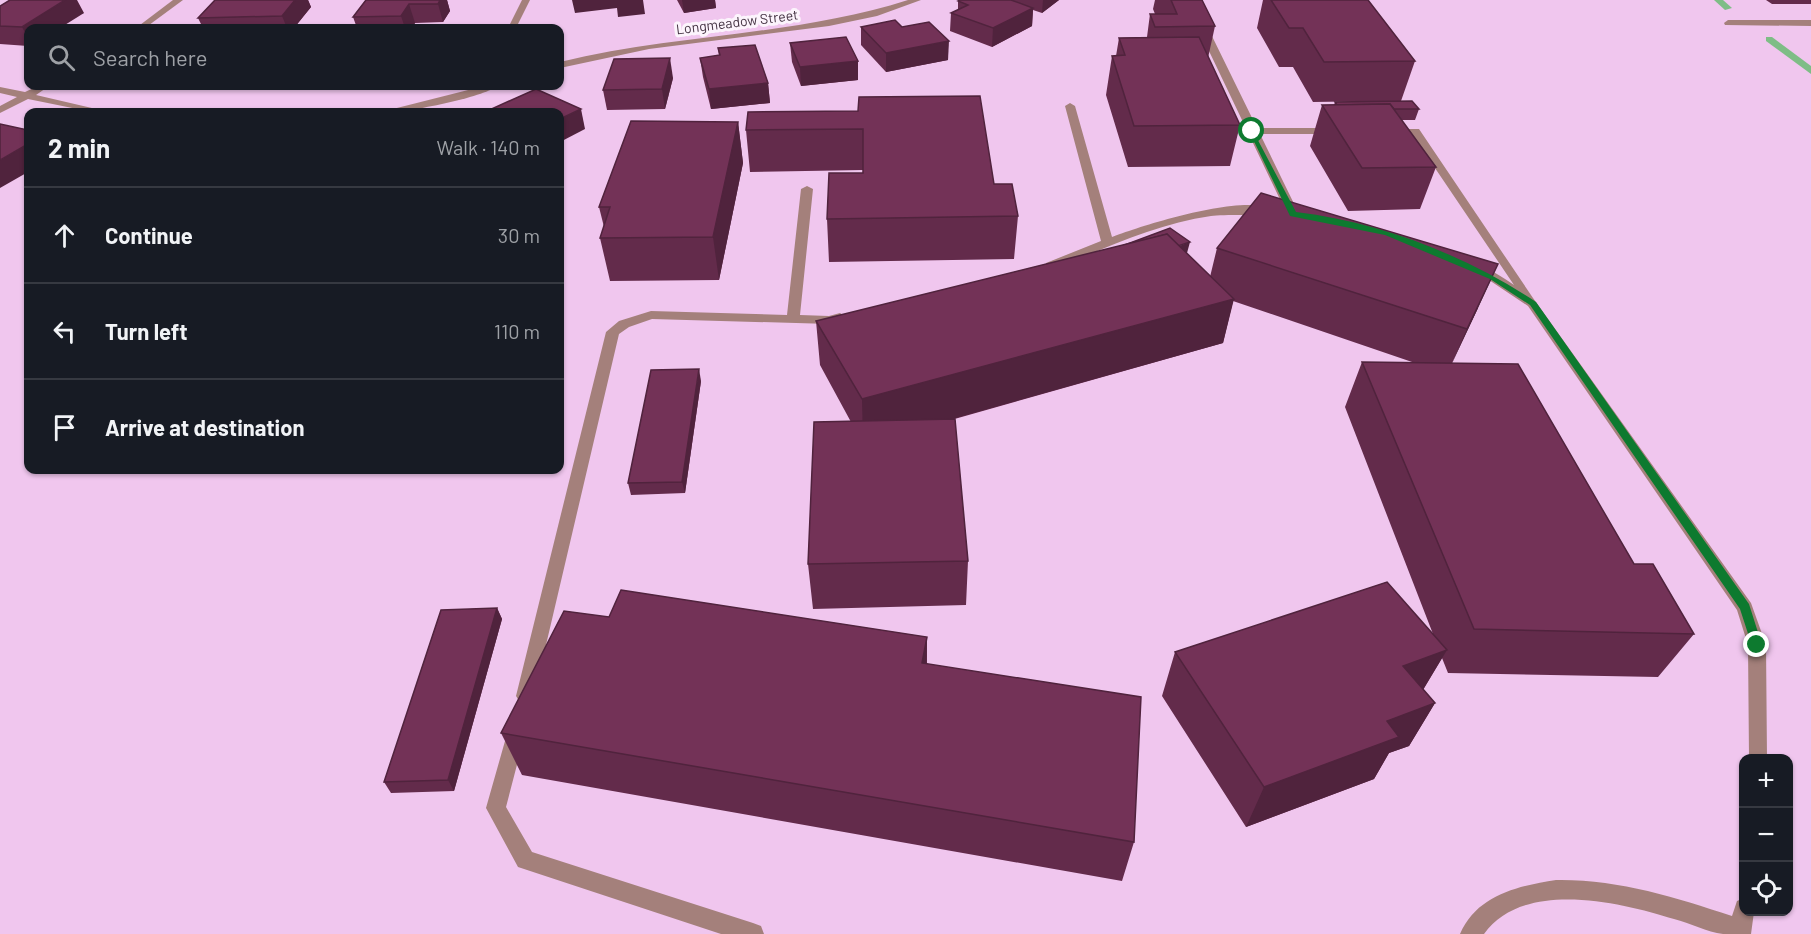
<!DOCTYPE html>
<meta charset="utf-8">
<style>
body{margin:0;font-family:Barlow,sans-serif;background:#242831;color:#f1f3f6}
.controls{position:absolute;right:18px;bottom:18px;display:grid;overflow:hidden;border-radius:12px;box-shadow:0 2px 4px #0004}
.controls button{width:54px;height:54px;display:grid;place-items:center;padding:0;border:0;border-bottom:2px solid #363941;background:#171b24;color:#f1f3f6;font:30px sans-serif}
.stop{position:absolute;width:18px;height:18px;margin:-14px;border:4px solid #0d7a2f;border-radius:50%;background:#fff}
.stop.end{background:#0d7a2f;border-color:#fff;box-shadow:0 2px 6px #0008}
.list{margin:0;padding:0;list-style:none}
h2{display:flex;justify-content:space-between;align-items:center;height:78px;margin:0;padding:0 24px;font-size:26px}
h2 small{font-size:20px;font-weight:400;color:#9ea1a6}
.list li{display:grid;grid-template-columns:39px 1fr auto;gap:18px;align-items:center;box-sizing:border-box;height:96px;padding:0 24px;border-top:2px solid #363941}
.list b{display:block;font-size:22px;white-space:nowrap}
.list em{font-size:20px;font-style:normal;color:#9ea1a6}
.icon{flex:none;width:33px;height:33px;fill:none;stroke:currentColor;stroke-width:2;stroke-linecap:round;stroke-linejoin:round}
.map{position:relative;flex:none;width:1811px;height:934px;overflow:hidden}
.search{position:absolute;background:#171b24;box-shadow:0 2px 4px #0004;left:24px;top:24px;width:540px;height:66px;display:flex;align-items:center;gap:15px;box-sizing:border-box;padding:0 21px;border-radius:12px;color:#9ea1a6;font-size:22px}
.panel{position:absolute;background:#171b24;box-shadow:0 2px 4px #0004;left:24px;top:108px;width:540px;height:366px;border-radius:12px}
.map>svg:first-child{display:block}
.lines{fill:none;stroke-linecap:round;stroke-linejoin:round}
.stream{fill:#7ebd86;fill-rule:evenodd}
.minor{fill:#a4807b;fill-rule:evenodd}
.wall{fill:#632b4b}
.shaded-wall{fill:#50233d}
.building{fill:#733257;stroke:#50233d;stroke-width:1.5}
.route{fill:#0d7a2f}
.labels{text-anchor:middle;stroke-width:6;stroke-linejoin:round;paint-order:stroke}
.far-street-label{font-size:14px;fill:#433242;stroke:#fcf4fc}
</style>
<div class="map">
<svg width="1811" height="934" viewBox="0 0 1811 934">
<rect width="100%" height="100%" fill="#f0c6ee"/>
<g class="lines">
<g class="stream">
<polygon points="1714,0 1723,0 1732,8 1725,10"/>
<polygon points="1766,37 1772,37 1811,66 1811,74 1766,41"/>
</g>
<g class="minor">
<polygon points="173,0 183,0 145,28 136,28"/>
<polygon points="522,0 530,0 516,28 508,28"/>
<path d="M908 0H921L877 16 829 26 649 49 560 68V62C675 34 795 36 908 0Z"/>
<polygon points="1728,20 1811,20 1811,26 1725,25 1724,23"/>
<polygon points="1200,26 1208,28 1257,128 1334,128 1339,131 1334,134 1260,134 1299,214 1297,216 1289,216 1287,214 1198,28"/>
<polygon points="38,86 49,86 36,95 109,112 92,112 28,99 0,113 0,106 17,97 0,93 0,87 25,92"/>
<path d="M484 86H498C481 98 402 114 381 112Z"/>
<path d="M1070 103 1075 106 1112 237C1140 226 1250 191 1274 211 1266 217 1224 214 1211 216 1156 224 1105 248 1054 269H1046V263L1101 241 1065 106Z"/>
<path d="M1387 129H1419L1533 298 1751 603 1766 645 1767 758H1749L1748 645 1737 610 1528 306 1489 280 1471 273V267C1486 265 1502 277 1514 285L1412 134 1387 133Z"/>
<polygon points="807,186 813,189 800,315 829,316 840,313 846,317 830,324 652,319 629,327 619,334 534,696 531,701 525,704 519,701 516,696 606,332 619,321 651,311 787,315 801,189"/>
<polygon points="516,726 523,728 525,734 506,807 532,852 753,923 761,926 764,934 721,934 518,867 486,808 507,734 509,728"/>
<path d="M1556 880C1618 879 1674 897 1732 916L1737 901 1744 898V912H1754L1751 934C1742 934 1732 934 1723 934 1707 932 1690 923 1674 919 1620 902 1523 879 1484 934H1460C1477 895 1518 886 1556 880Z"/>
</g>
</g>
<g class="wall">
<polygon points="215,0 308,0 311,7 294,28 176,28 203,28 198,18"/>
<polygon points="366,0 447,0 450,11 443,22 415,23 412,28 415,28 357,28 353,17"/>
<polygon points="677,0 715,0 716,8 684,13"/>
<polygon points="960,0 1059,0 1042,13 1033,10 1032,26 992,47 950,31 951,13 958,10 958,1"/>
<polygon points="1155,0 1202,0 1215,26 1208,58 1240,125 1230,166 1128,167 1106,95 1112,56 1116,56 1119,38 1147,37 1150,14 1155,14 1153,9"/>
<polygon points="1263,0 1368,0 1415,61 1401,101 1419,109 1415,120 1401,120 1436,167 1420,209 1348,211 1310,146 1322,105 1334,105 1335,102 1377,101 1313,102 1293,67 1279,67 1257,28"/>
<polygon points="1766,0 1811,0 1811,4 1772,4"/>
<polygon points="0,6 84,13 28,28 28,46 0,44"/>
<polygon points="861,27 902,27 948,60 886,72 861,45"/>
<polygon points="790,43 858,80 801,86 792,62"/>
<polygon points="718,48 768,83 770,103 711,109 703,77 700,58 719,56"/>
<polygon points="673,78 665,109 607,110 603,90"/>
<polygon points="858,111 994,184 1018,216 1014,259 829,262 827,219 863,173 863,170 750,172 746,130"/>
<polygon points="738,122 743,163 719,280 610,281 600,238 604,227 599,207"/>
<polygon points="1217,248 1478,308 1452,363 1634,564 1694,634 1658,677 1448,673 1442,658 1423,690 1435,703 1409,746 1389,753 1374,779 1246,827 1162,696 1175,652 1433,634 1345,407 1362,362 1415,363 1233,301 1223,343 951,420 968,561 966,605 813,609 808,564 851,422 820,365 816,321 1187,253 1186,253 1210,277"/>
<polygon points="701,381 685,493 631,495 628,483"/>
<polygon points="497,608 502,619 454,791 391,793 384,782"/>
<polygon points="609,617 927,637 927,664 1134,842 1122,881 522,775 501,733"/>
</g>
<g class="shaded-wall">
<polygon points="65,0 77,0 84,13 60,28 28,28 28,38 22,27"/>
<polygon points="295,0 308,0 311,7 294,28 287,28 282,16"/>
<polygon points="439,0 447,0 450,11 443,22 438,4"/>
<polygon points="572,0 643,0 645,14 618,17 617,8 575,13"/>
<polygon points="682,0 715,0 716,8 684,13"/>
<polygon points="1043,0 1059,0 1042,13"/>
<polygon points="409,4 415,23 411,28 405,28 401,16"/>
<polygon points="1033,8 1032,26 992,47 993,28"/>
<polygon points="949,41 948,60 886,72 886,53"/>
<polygon points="670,58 673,78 665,109 662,89"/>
<polygon points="858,61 858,80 801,86 800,67"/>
<polygon points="768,83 770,103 711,109 709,89"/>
<polygon points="581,109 585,129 560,142 560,119"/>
<polygon points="738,122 743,163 719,280 713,237"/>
<polygon points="28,144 28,172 0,188 0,160"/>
<polygon points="1190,242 1187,253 1105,283 1107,272"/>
<polygon points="1498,264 1478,308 1447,374 1467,329"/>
<polygon points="1234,299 1223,343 863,444 862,399"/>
<polygon points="699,369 701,381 685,493 682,482"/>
<polygon points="497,608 502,619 454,791 448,780"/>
<polygon points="927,637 926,681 922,663"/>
<polygon points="1447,650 1421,693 1403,666"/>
<polygon points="1435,703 1409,746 1389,753 1374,779 1246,827 1264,787 1387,721"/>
</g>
<g class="building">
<polygon points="10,0 65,0 22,27 0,26 0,6"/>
<polygon points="215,0 295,0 282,16 198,18"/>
<polygon points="366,0 440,0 438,4 409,4 401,16 353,17"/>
<polygon points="960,0 1011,0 1033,8 993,28 951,13 968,5 958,1"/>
<polygon points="1171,0 1202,0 1215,26 1155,27 1150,14 1177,14"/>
<polygon points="1271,0 1368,0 1415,61 1324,62 1303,28 1289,28"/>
<polygon points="895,20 902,27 929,22 949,41 886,53 861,27"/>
<polygon points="180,26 205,28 176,28"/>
<polygon points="846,37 858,61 800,67 790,43"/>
<polygon points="1199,37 1240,125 1134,126 1112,56 1125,55 1119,38"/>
<polygon points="755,45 768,83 709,89 700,58 720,55 718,48"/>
<polygon points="670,58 662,89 603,90 614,59"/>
<polygon points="536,89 581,109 560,119 560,112 489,112 487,111"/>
<polygon points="980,96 994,184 1012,184 1018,216 827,219 829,173 863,173 863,129 746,130 748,112 858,111 859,97"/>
<polygon points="1412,101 1419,109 1394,109 1390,104 1337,105 1335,102"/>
<polygon points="1390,104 1436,167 1362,168 1322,105"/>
<polygon points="461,110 462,112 450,112"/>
<polygon points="631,121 738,122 713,237 600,238 610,207 599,207"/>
<polygon points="0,124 28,130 28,144 0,160"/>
<polygon points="1261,193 1498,264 1467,329 1217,248"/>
<polygon points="1170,228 1190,242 1178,246 1167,234 1122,246"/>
<polygon points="1167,234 1234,299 862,399 816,321"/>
<polygon points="1362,362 1518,364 1634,564 1653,564 1694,634 1474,629"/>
<polygon points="699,369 682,482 628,483 651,370"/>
<polygon points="955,419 968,561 808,564 814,422"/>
<polygon points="1387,582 1447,650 1403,666 1435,703 1387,721 1399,737 1264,787 1175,652"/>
<polygon points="621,590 927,637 922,663 1141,697 1134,842 501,733 564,611 609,617"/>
<polygon points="497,608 448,780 384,782 441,610"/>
</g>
<path class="route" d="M1252 129 1296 212C1380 222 1465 255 1536 302L1749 604 1762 645 1761 649H1753L1740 609 1530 305 1490 279 1385 235 1290 216 1249 131Z"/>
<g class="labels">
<g class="far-street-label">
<text transform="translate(737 22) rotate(-7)" y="5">Longmeadow Street</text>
</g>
</g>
</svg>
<div class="controls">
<button>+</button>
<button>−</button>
<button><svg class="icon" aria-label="locate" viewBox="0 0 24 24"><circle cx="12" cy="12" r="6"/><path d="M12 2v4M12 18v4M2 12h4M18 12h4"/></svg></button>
</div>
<div class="stop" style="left:1252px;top:131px"></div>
<div class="stop end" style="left:1757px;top:645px"></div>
<div class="search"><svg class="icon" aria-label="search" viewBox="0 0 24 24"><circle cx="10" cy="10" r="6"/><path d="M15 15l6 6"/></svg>Search here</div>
<section class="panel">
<h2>2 min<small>Walk · 140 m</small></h2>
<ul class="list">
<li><svg class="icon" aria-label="ahead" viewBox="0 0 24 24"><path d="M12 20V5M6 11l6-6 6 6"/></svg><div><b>Continue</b></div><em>30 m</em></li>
<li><svg class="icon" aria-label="left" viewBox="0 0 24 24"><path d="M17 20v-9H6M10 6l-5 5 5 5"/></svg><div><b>Turn left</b></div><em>110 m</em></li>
<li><svg class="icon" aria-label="arrive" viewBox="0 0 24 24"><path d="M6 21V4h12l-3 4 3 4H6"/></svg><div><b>Arrive at destination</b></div></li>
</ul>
</section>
</div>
